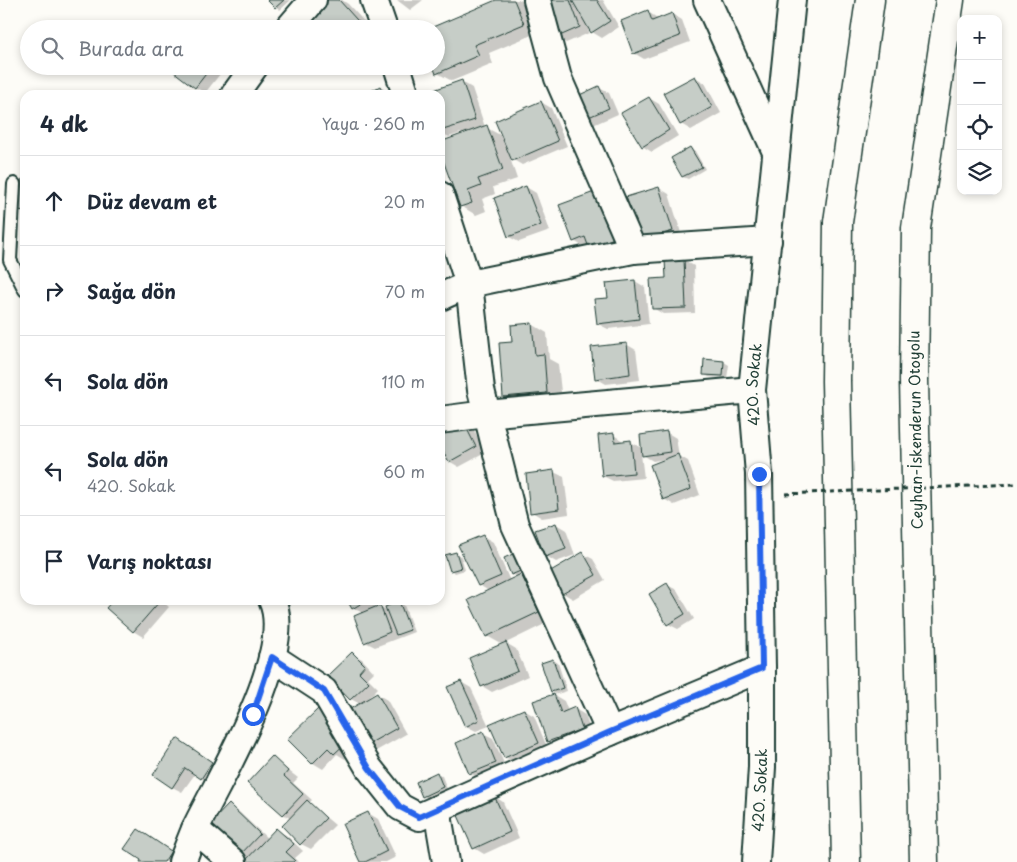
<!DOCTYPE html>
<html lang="tr">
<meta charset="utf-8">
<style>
body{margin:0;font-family:"Playpen Sans",sans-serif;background:#f2f2f3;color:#1f2937}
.controls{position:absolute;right:15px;top:15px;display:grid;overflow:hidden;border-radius:10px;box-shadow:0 2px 8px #0003}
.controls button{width:45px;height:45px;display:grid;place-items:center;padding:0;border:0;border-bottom:1px solid #e0e1e3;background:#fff;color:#1f2937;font:25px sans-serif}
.stop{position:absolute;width:15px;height:15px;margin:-11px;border:4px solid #2563eb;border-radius:50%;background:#fff}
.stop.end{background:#2563eb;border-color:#fff;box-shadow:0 1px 5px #0008}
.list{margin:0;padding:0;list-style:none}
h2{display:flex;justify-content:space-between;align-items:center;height:65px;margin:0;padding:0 20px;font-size:21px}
h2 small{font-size:16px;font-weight:400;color:#747a83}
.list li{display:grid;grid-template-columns:32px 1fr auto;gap:15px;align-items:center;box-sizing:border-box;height:90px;padding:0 20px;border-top:1px solid #e0e1e3}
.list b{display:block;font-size:19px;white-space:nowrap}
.list p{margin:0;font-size:16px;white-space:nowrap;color:#747a83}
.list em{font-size:16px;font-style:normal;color:#747a83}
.icon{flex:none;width:28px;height:28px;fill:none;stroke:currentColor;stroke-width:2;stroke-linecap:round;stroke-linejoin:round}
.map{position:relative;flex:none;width:1017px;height:862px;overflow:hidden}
.search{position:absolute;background:#fff;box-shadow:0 2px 8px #0003;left:20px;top:20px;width:425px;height:55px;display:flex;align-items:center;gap:12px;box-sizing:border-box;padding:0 18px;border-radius:28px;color:#747a83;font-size:19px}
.panel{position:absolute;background:#fff;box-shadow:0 2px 8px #0003;left:20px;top:90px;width:425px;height:515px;border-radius:15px}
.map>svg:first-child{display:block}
.shadow{fill:#0003}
.building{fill:#c6cdc7;stroke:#1f3d34}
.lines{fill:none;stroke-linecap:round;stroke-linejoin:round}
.lane-casing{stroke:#1f3d34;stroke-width:16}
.street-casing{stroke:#1f3d34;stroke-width:30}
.highway-casing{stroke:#1f3d34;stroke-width:31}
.lane{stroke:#fdfcf7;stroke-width:12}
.street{stroke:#fdfcf7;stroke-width:26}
.highway{stroke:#fdfcf7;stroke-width:28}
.path-bridge{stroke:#1f3d34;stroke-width:3;stroke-dasharray:5 4;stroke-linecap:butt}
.route{stroke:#2563eb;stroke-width:6}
.labels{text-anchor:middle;stroke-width:5;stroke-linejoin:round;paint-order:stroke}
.street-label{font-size:15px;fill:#1f3d34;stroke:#fdfcf7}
</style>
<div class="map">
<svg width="1017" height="862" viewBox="0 0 1017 862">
<rect width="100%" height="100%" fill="#fdfcf7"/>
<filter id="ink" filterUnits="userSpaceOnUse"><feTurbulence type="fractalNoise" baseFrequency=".02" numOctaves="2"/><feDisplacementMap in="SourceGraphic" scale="10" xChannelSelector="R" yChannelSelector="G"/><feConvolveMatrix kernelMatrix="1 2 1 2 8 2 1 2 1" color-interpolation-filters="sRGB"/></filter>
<g filter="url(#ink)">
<g class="shadow">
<polygon points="269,0 291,0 280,10"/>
<polygon points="327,0 342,0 348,4 371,29 295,29"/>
<polygon points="397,0 423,0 410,10"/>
<polygon points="499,0 520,0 526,3 539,32 489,53 493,64 452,81 437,73 436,66"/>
<polygon points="556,0 603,0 619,27 602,38 592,32 588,25 589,33 566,43 556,37"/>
<polygon points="648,12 659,19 672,14 682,20 690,42 644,59 634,53"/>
<polygon points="172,66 221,66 224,69 205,93 195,87"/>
<polygon points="328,66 353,66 343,75"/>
<polygon points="695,77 705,83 721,113 691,130 681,124"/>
<polygon points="462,82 472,88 485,127 502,136 541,102 551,108 567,146 522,165 510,158 517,179 493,187 495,194 482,199 486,211 476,215 461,206 440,148 440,143 462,135 461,133 449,137 440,132 440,95 427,95"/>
<polygon points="380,87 391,95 366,95"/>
<polygon points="599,88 609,93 618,114 593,125 583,119"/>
<polygon points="649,98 659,104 678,136 652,152 642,146"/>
<polygon points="690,148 695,151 705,169 688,179 683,177 673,158"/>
<polygon points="526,187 536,193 550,231 519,242 509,237 495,199"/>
<polygon points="659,188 669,194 682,236 650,246"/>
<polygon points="560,206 624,244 589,245 584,247 574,241"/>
<polygon points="684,260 694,266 695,313 663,314 653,308 667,280"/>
<polygon points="635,281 645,287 649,324 608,329 598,324 609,299"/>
<polygon points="532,324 547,333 549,359 558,364 562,401 520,405 505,396 514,343"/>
<polygon points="626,344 636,350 640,380 606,384 596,378"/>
<polygon points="706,361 724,362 729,365 727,378 709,377 704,374"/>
<polygon points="472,426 485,453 459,467 449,461 440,442"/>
<polygon points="666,432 676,438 679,456 688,461 700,495 674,505 664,499 665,459 653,461 641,454 644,478 613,481 603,476 614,435 624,442 631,442 643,449"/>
<polygon points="554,472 564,477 569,514 542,518 532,512"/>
<polygon points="556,524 566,530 575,555 556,562 546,556"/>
<polygon points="483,536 493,542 510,581 518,577 512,574 506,558 527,573 520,575 536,585 553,620 506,643 516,649 528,676 492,692 482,686 503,645 487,636 489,591 479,585"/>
<polygon points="456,553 461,556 465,570 455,573 451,570"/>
<polygon points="583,554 593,559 605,580 573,599 563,593"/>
<polygon points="667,585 677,590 694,619 678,629 668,624"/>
<polygon points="115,600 161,600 169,607 143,637 133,631"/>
<polygon points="349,600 387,600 374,607 380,607 388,611 399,603 404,605 414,632 375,647 365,642 363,613 353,608"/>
<polygon points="352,654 362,659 374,672 368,678 378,688 367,699 377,694 387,700 406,734 376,751 366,745 360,704 351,699"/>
<polygon points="553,660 558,663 567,691 554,695 564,701 568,711 575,709 585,715 592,735 558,747 548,741 534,702 556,694 552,692"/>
<polygon points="461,682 471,688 489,726 476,731 466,726"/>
<polygon points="318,710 328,716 358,746 345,759 337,754 323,769 313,763"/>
<polygon points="524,710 534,716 548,749 515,763 505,757"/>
<polygon points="483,733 493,738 506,768 480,779 470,773"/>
<polygon points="188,745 221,768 211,784 195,774 182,792 172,787"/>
<polygon points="272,758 298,778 293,783 312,800 309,803 335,825 311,849 301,844 291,819 283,814"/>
<polygon points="437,774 442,776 447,789 427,798 423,796"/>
<polygon points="494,796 503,802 519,838 484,854 474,848"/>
<polygon points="229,806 239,812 268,839 276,830 286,835 303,851 295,858 299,862 250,862 240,855"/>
<polygon points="368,813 378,819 396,857 386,862 361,862"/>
<polygon points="148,836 180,858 178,862 141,862"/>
</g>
<g class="building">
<polygon points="267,0 284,0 275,8"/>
<polygon points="325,0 339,0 365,29 293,29"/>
<polygon points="496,0 514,0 524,24 474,45 479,55 436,74 433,66 436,66 436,29 428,29"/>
<polygon points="553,0 570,0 580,27 555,38 541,5"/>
<polygon points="572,0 597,0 610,21 591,33"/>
<polygon points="648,10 652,21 672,13 680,36 633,54 621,21"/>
<polygon points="171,66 212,66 195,88 169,68"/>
<polygon points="695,76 712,107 680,125 663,93"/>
<polygon points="462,80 475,120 440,131 440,95 426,95 425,93"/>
<polygon points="380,86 385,95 364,95"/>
<polygon points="599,86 609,108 582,120 573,98"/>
<polygon points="649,97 669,130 642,147 621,113"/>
<polygon points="541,101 558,141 512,161 495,121"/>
<polygon points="487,125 503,170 478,179 481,186 468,191 472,203 460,207 440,152 440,142"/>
<polygon points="690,147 702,167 682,177 671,158"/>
<polygon points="22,179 25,180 25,212 17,211"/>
<polygon points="526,186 541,225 508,237 494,198"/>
<polygon points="659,187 673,231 639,241 626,197"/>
<polygon points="597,191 614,238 589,248 585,237 573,242 559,205"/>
<polygon points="684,259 686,308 652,309 650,279 666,278 665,260"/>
<polygon points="635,280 639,319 597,324 594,299 608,298 606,283"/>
<polygon points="532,323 535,355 544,354 547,393 503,397 499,343 512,342 511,325"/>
<polygon points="627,343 630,374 595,379 591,347"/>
<polygon points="704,359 724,361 723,376 703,375"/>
<polygon points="462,419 476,447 449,462 440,445 440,430"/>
<polygon points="667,431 670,452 642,456 640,435"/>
<polygon points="614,433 615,442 631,440 634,473 602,476 598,435"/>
<polygon points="678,454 691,489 663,500 650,465"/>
<polygon points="554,470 559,509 530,513 526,474"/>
<polygon points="556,523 566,549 545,557 535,530"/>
<polygon points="483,535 501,576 478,586 458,545"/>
<polygon points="456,552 461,568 450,571 445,555"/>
<polygon points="583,552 596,575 562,594 549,572"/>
<polygon points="515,553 523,570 511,575 504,558"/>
<polygon points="521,574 539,612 486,637 468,600"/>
<polygon points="667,583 685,614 667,625 649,594"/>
<polygon points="113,600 159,600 160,601 133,632 106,608"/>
<polygon points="347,600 367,600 352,609"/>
<polygon points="399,601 410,630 396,635 385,607"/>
<polygon points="380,605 390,632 364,643 354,616"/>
<polygon points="506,642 518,671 481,687 469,658"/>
<polygon points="352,652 365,665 359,672 369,682 350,700 327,676"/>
<polygon points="553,659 563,688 551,692 541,663"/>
<polygon points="461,681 479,720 465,727 447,687"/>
<polygon points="377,693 397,728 365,746 345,712"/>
<polygon points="554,694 561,713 575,707 582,729 547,742 533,701"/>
<polygon points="318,709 349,740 334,754 328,748 312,764 287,739"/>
<polygon points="524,709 539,743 504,758 489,724"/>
<polygon points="483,731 496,763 469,774 456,743"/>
<polygon points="177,738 212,762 201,779 185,768 172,788 153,775"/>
<polygon points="272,756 288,771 284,776 303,794 283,815 247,783"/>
<polygon points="437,772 443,787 422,797 416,782"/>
<polygon points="494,795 510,832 473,849 456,811"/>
<polygon points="307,800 326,818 300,845 282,826"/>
<polygon points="229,804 260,834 239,856 208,826"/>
<polygon points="368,812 387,851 365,862 360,862 342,824"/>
<polygon points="276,828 294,844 286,852 295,860 293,862 249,862 246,860"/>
<polygon points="138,829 171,851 164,862 140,862 141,860 124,849"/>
</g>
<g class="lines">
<defs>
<polyline id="lane" points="14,184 10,260 25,290"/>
<g id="street">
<polyline points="374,0 384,29"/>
<polyline points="537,0 558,78 633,250"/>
<polyline points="707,0 776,152"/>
<polyline points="288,29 313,0"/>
<polyline points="397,66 406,95"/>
<polyline points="234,95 255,66"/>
<polyline points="440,195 469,284 481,390 515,525 610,732"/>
<polyline points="440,297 469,284 633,250 768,241"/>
<polyline points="440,420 486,414 752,390"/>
<polyline points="272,657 324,691 369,768 400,807 419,817 610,732 762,668"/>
<polyline points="437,809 446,862"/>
<polyline points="195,829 233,862"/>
<path d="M182 862C187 850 191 838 196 827 220 777 296 653 272 600"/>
<path id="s1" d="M756 862 762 767V668L759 474 752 390 792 0"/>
</g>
<g id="highway">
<polyline points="846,862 836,381 838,222 870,0"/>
<polyline points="924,862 914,380 916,228 950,0"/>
</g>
</defs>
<use href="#lane" class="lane-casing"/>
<use href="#street" class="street-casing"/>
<use href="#highway" class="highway-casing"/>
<use href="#lane" class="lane"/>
<use href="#street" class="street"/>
<use href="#highway" class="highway"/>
<polyline class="path-bridge" points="785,494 1017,484"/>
</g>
</g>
<g class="lines" filter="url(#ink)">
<polyline class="route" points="253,714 272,657 324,691 369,768 400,807 419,817 610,732 762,668 759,474"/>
</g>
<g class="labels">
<g class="street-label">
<text dy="5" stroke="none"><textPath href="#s1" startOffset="478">420. Sokak</textPath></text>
<text transform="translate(916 430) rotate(-91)" y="5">Ceyhan-İskenderun Otoyolu</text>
<text dy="5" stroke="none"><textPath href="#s1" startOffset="72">420. Sokak</textPath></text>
</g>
</g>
</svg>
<div class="controls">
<button>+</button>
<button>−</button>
<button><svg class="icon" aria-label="locate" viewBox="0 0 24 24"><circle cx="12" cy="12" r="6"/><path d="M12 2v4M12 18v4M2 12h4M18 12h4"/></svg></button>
<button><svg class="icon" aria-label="layers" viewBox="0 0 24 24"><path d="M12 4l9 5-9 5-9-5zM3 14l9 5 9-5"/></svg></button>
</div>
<div class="stop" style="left:253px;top:714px"></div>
<div class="stop end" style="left:759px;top:474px"></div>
<div class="search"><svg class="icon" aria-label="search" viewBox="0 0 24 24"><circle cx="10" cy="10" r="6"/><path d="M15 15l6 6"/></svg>Burada ara</div>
<section class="panel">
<h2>4 dk<small>Yaya · 260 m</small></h2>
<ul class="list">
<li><svg class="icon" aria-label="ahead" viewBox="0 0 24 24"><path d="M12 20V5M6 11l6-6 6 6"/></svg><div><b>Düz devam et</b></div><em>20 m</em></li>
<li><svg class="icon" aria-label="right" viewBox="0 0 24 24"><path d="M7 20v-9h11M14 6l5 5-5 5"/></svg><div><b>Sağa dön</b></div><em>70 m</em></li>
<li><svg class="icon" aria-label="left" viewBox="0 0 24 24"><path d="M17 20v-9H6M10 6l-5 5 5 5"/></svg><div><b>Sola dön</b></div><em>110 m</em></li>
<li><svg class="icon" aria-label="left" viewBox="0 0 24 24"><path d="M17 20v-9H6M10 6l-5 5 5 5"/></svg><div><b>Sola dön</b><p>420. Sokak</p></div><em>60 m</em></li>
<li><svg class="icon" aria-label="arrive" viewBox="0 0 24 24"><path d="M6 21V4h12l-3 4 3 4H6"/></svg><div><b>Varış noktası</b></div></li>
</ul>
</section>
</div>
